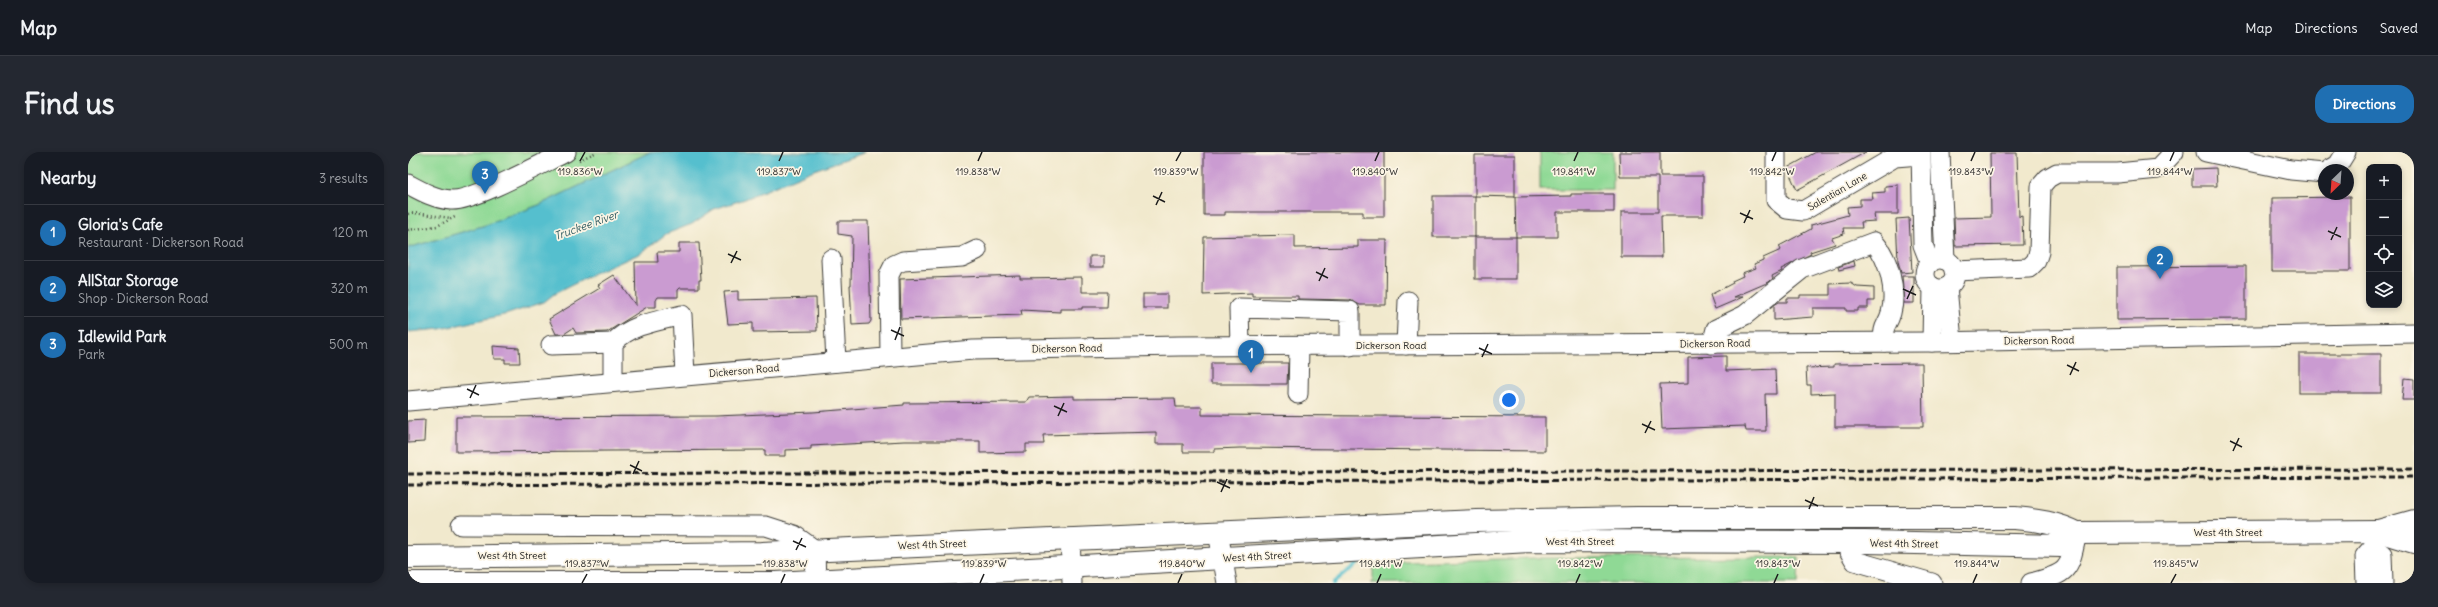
<!DOCTYPE html>
<meta charset="utf-8">
<style>
body{margin:0;font-family:Delius,sans-serif;background:#242831;color:#f1f3f6}
.controls{position:absolute;right:12px;top:12px;display:grid;overflow:hidden;border-radius:8px;box-shadow:0 2px 6px #0003}
.controls button{width:36px;height:36px;display:grid;place-items:center;padding:0;border:0;border-bottom:1px solid #363941;background:#171b24;color:#f1f3f6;font:20px sans-serif}
.compass{position:absolute;left:1910px;top:12px;width:36px;height:36px;border-radius:50%;background:#171b24;box-shadow:0 2px 6px #0003;rotate:205deg}
.you{position:absolute;left:1101px;top:248px;width:14px;height:14px;margin:-10px;border:3px solid #fff;border-radius:50%;background:#1a73e8;box-shadow:0 0 0 6px #1a73e833}
.badge{display:grid;place-items:center;width:26px;height:26px;border-radius:50%;background:#1f6fb2;color:#fff;font-size:13px;font-weight:700}
.pin{position:absolute;translate:-50% -33px;filter:drop-shadow(0 1px 2px #0008)}
.pin::after{content:'';position:absolute;top:21px;width:14px;height:12px;background:inherit;clip-path:polygon(0 0,100% 0,50% 100%)}
.list{margin:0;padding:0;list-style:none}
h2{display:flex;justify-content:space-between;align-items:center;height:52px;margin:0;padding:0 16px;font-size:17px}
h2 small{font-size:13px;font-weight:400;color:#9ea1a6}
.list li{display:grid;grid-template-columns:26px 1fr auto;gap:12px;align-items:center;box-sizing:border-box;height:56px;padding:0 16px;border-top:1px solid #363941}
.list b{display:block;font-size:15px;white-space:nowrap}
.list p{margin:0;font-size:13px;white-space:nowrap;color:#9ea1a6}
.list em{font-size:13px;font-style:normal;color:#9ea1a6}
.icon{flex:none;width:22px;height:22px;fill:none;stroke:currentColor;stroke-width:2;stroke-linecap:round;stroke-linejoin:round}
.map{position:relative;flex:none;width:2006px;height:431px;overflow:hidden;border-radius:16px}
header{display:flex;align-items:center;gap:24px;box-sizing:border-box;height:56px;padding:0 20px;background:#171b24;border-bottom:1px solid #363941}
header strong{font-size:19px}
nav{display:flex;gap:22px;margin-inline-start:auto;font-size:14px}
.intro{display:flex;align-items:center;justify-content:space-between;box-sizing:border-box;height:96px;padding:0 24px}
h1{margin:0;font-size:28px}
.button{padding:10px 18px;border-radius:16px;background:#1f6fb2;color:#fff;font-size:14px;font-weight:700}
main{display:flex;gap:24px;padding:0 24px}
aside{flex:1;background:#171b24;border-radius:16px;box-shadow:0 2px 6px #0003}
.map>svg:first-child{display:block}
.green{fill:#8fd995;stroke:#567a58}
.water{fill:#54bfce;stroke:#386e75}
.lines{fill:none;stroke-linecap:round;stroke-linejoin:round}
.stream{stroke:#54bfce;stroke-width:4}
.building{fill:#ca9bd1}
.minor-casing{stroke:#3c3b37;stroke-width:21}
.major-casing{stroke:#3c3b37;stroke-width:24}
.path{stroke:#3c3b37;stroke-width:2.5;stroke-dasharray:1 3;stroke-linecap:butt}
.minor{stroke:#fff;stroke-width:19}
.major{stroke:#fff;stroke-width:22}
.rail{stroke:#1c1c1c;stroke-width:3;stroke-dasharray:6 3;stroke-linecap:butt}
.ticks{fill:none;stroke:#1c1c1c;stroke-width:1.5}
.labels{text-anchor:middle;stroke-width:3.5;stroke-linejoin:round;paint-order:stroke}
.street-label{font-size:10px;fill:#1c1c1c;stroke:#fcf5e5}
.water-label{font-size:11px;font-style:italic;fill:#325d63;stroke:#fcf5e5}
.ticks-label{font-size:10px;text-anchor:middle;fill:#1c1c1c;stroke:#fcf5e5;stroke-width:3.5;stroke-linejoin:round;paint-order:stroke}
</style>
<header>
<strong>Map</strong>
<nav><a>Map</a><a>Directions</a><a>Saved</a></nav>
</header>
<div class="intro"><h1>Find us</h1><a class="button">Directions</a></div>
<main>
<aside>
<h2>Nearby<small>3 results</small></h2>
<ul class="list">
<li><span class="badge">1</span><div><b>Gloria's Cafe</b><p>Restaurant · Dickerson Road</p></div><em>120 m</em></li>
<li><span class="badge">2</span><div><b>AllStar Storage</b><p>Shop · Dickerson Road</p></div><em>320 m</em></li>
<li><span class="badge">3</span><div><b>Idlewild Park</b><p>Park</p></div><em>500 m</em></li>
</ul>
</aside>
<div class="map">
<svg width="2006" height="431" viewBox="0 0 2006 431">
<rect width="100%" height="100%" fill="#fcf5e5"/>
<filter id="ink" filterUnits="userSpaceOnUse"><feTurbulence type="fractalNoise" baseFrequency=".025" numOctaves="2"/><feDisplacementMap in="SourceGraphic" scale="8" xChannelSelector="R" yChannelSelector="G"/><feConvolveMatrix kernelMatrix="1 2 1 2 8 2 1 2 1" color-interpolation-filters="sRGB"/></filter>
<filter id="wash" filterUnits="userSpaceOnUse"><feTurbulence type="fractalNoise" baseFrequency=".012" numOctaves="4" result="noise"/><feDisplacementMap in="SourceGraphic" scale="16" xChannelSelector="R" yChannelSelector="G"/><feGaussianBlur stdDeviation="0.9" result="paint"/><feColorMatrix in="noise" values="0 0 0 0 0 0 0 0 0 0 0 0 0 0 0 0 0 1.4 0 .05"/><feComposite in="paint" operator="in"/></filter>
<g filter="url(#wash)">
<rect width="100%" height="100%" fill="#f1e9cd"/>
<g class="green">
<polygon points="0,0 242,0 131,53 78,73 0,96"/>
<rect x="1132" y="0" width="73" height="38"/>
<polygon points="1391,405 1390,431 962,431 965,429 965,411 1127,406"/>
</g>
<polygon class="water" points="242,0 458,0 406,18 337,47 306,57 284,72 258,82 233,101 188,121 146,142 136,150 100,162 32,177 0,180 0,96 78,73 131,53"/>
<g class="lines">
<polyline class="stream" points="925,431 950,411"/>
</g>
<g id="blocks">
<g class="building">
<polygon points="796,0 976,0 976,65 955,65 955,60 817,60 817,63 796,63"/>
<polygon points="1211,0 1252,0 1252,24 1295,24 1295,64 1253,64 1254,105 1213,105 1213,60 1250,60 1250,25 1212,25"/>
<polygon points="1408,0 1458,0 1389,38 1379,16"/>
<polygon points="1582,1 1609,1 1611,65 1614,64 1615,93 1547,94 1546,66 1583,65"/>
<polygon points="1067,3 1107,3 1107,45 1067,44"/>
<polygon points="1808,16 1809,34 1784,34 1784,17"/>
<polygon points="1490,33 1490,62 1466,62 1467,69 1453,70 1454,76 1435,76 1436,82 1424,86 1427,92 1402,100 1403,102 1373,117 1374,119 1364,124 1365,126 1361,130 1326,145 1335,145 1307,157 1302,143 1325,131 1324,129 1335,124 1334,121 1348,116 1346,112 1355,108 1355,106 1373,98 1371,94 1403,77 1403,73 1440,63 1439,55 1452,54 1452,47 1465,47 1464,41 1477,40 1477,34"/>
<polygon points="1163,42 1206,42 1206,60 1149,60 1149,85 1108,85 1107,45 1163,44"/>
<rect x="1025" y="44" width="42" height="41"/>
<polygon points="1942,45 1942,119 1864,119 1864,46"/>
<polygon points="1501,66 1504,120 1493,121 1490,109 1488,67"/>
<polygon points="430,69 460,69 463,169 461,172 444,173 442,133 443,133 444,84 430,82"/>
<polygon points="887,83 887,96 950,95 950,88 979,88 978,153 952,153 942,148 890,147 890,144 844,144 844,141 795,143 796,85"/>
<rect x="1067" y="85" width="41" height="42"/>
<polygon points="271,91 291,91 293,128 291,128 291,136 272,136 270,138 270,145 250,145 248,148 248,155 239,155 199,180 168,181 165,176 156,182 148,182 141,167 192,136 190,133 206,123 228,154 227,110 250,110 249,100 271,100"/>
<rect x="682" y="104" width="14" height="11"/>
<polygon points="1446,109 1447,114 1431,118 1430,115"/>
<polygon points="1838,114 1838,167 1709,168 1709,115"/>
<polygon points="612,123 612,126 674,125 674,140 700,140 699,155 674,155 674,157 652,157 652,160 613,158 614,163 493,167 492,127"/>
<polygon points="1494,124 1506,124 1506,151 1496,151"/>
<polygon points="1443,131 1449,135 1466,136 1466,149 1460,149 1460,156 1450,156 1450,159 1438,159 1438,156 1405,156 1405,165 1366,168 1366,153 1371,150 1379,150 1379,146 1392,146 1392,143 1422,143 1422,132"/>
<polygon points="330,139 330,148 408,146 409,179 345,180 345,171 320,172 316,140"/>
<rect x="735" y="142" width="24" height="14"/>
<polygon points="85,194 111,196 112,211 97,211 97,207 86,207"/>
<rect x="1891" y="202" width="82" height="39"/>
<polygon points="1318,204 1318,219 1367,217 1368,242 1357,242 1358,279 1338,279 1337,274 1254,277 1252,232 1280,231 1280,205"/>
<polygon points="803,211 880,211 879,232 803,232"/>
<polygon points="1514,211 1515,275 1427,275 1427,241 1403,242 1403,233 1399,233 1398,216 1426,215 1426,212"/>
<polygon points="1996,226 2006,227 2006,248 1994,248"/>
<polygon points="666,244 666,247 767,246 768,255 794,255 794,263 1137,265 1137,299 832,296 806,297 806,300 775,300 775,292 748,292 748,280 635,283 636,292 618,292 618,300 572,301 572,289 496,289 403,294 403,297 377,298 377,304 357,304 357,298 48,300 48,265 308,264 405,260 496,253 496,251 618,250 621,245"/>
<polygon points="17,268 16,290 0,291 0,269"/>
</g>
</g>
</g>
<g filter="url(#ink)">
<use href="#blocks" fill-opacity="0" stroke="#3c3b37" stroke-width="1"/>
<g class="lines">
<defs>
<g id="minor">
<polyline points="1368,0 1368,48 1379,57 1395,59 1487,5 1512,3"/>
<polyline points="1513,0 1515,93 1522,111"/>
<polyline points="1532,0 1537,108"/>
<polyline points="1798,0 1883,18 1916,21"/>
<polyline points="1921,18 1930,13 1938,0"/>
<path d="M0 32C13 39 27 47 43 48 64 50 135 11 158 0"/>
<polyline points="423,107 428,210"/>
<circle cx="1532" cy="122" r="15"/>
<polyline points="1546,119 1621,116 1628,109 1631,100 1633,34 1640,26 1649,21 1710,21 1750,17 1766,0"/>
<polyline points="1539,135 1544,189"/>
<polyline points="1524,190 1525,135"/>
<path d="M1304 192 1308 177 1337 163 1394 117 1466 90C1481 107 1489 139 1483 161 1479 175 1474 173 1476 190"/>
<polyline points="143,193 205,191"/>
<polyline points="998,193 1000,149"/>
<polyline points="832,194 831,156 942,159 942,194"/>
<polyline points="482,205 481,123 486,113 495,109 554,105 569,98"/>
<path d="M205 230V191C223 172 250 169 274 163L277 223"/>
<polyline points="890,242 891,194"/>
<polyline points="0,249 565,198 771,194 1524,190 2006,181"/>
<polyline points="53,373 358,374 386,383 407,398 408,431"/>
<polyline points="810,380 819,431"/>
<polyline points="662,386 664,431"/>
<polyline points="1436,390 1447,409 1524,431"/>
<path d="M1623 431C1662 421 1661 418 1669 381"/>
<polyline points="1958,431 1957,404 1965,395 1974,402 1975,431"/>
</g>
<g id="major">
<polyline points="1970,379 2006,369"/>
<path d="M0 405 354 401 1069 369 1229 366H1607C1629 368 1649 371 1669 381L1970 379 2006 390"/>
<polyline points="0,431 368,431 1122,389 1457,390 1653,394 1669,381"/>
</g>
</defs>
<use href="#minor" class="minor-casing"/>
<use href="#major" class="major-casing"/>
<g class="path">
<polyline points="171,8 189,0"/>
<polyline points="0,62 6,61 43,66"/>
<polyline points="0,78 29,74 47,65"/>
</g>
<use href="#minor" class="minor"/>
<use href="#major" class="major"/>
<g class="rail">
<polyline points="0,322 2006,317"/>
<polyline points="0,333 2006,325"/>
</g>
</g>
</g>
<path class="ticks" d="M172 9 177 0M371 9 375 0M570 9 574 0M768 9 773 0M967 9 971 0M1166 9 1170 0M1364 9 1368 0M1563 9 1567 0M1762 9 1766 0M745 44 757 50M748 53 754 40M1332 61 1345 67M1336 71 1342 58M1920 79 1933 85M1923 88 1929 75M320 102 333 108M323 111 329 99M908 120 920 126M911 129 917 116M1495 137 1508 143M1499 147 1505 134M483 178 496 184M487 188 492 175M1071 196 1084 202M1074 205 1080 192M1659 213 1671 219M1662 223 1668 210M59 237 71 243M62 246 68 233M646 254 659 260M650 264 656 251M1234 272 1247 278M1237 281 1243 269M1822 289 1834 295M1825 299 1831 286M222 313 234 319M225 322 231 309M809 330 822 336M813 340 819 327M1397 348 1410 354M1401 357 1406 345M385 389 398 395M388 398 394 386M174 431 179 422M373 431 377 422M572 431 576 422M770 431 774 422M969 431 973 422M1168 431 1172 422M1366 431 1370 422M1565 431 1569 422M1763 431 1768 422"/>
<g class="labels">
<g class="street-label">
<text transform="translate(1429 39) rotate(-30)" y="4">Salentian Lane</text>
<text transform="translate(1631 188) rotate(-1)" y="4">Dickerson Road</text>
<text transform="translate(1307 191) rotate(-1)" y="4">Dickerson Road</text>
<text x="983" y="197">Dickerson Road</text>
<text transform="translate(659 196) rotate(-1)" y="4">Dickerson Road</text>
<text transform="translate(336 218) rotate(-5)" y="4">Dickerson Road</text>
<text x="1820" y="384">West 4th Street</text>
<text x="1172" y="393">West 4th Street</text>
<text transform="translate(1496 391) rotate(1)" y="4">West 4th Street</text>
<text transform="translate(524 392) rotate(-2)" y="4">West 4th Street</text>
<text x="104" y="407">West 4th Street</text>
<text transform="translate(849 404) rotate(-3)" y="4">West 4th Street</text>
</g>
<g class="water-label">
<text transform="translate(178 73) rotate(-20)" y="4">Truckee River</text>
</g>
</g>
<g class="ticks-label">
<text x="172" y="23">119.836°W</text>
<text x="1364" y="23">119.842°W</text>
<text x="371" y="23">119.837°W</text>
<text x="570" y="23">119.838°W</text>
<text x="768" y="23">119.839°W</text>
<text x="967" y="23">119.840°W</text>
<text x="1166" y="23">119.841°W</text>
<text x="1563" y="23">119.843°W</text>
<text x="1762" y="23">119.844°W</text>
<text x="179" y="415">119.837°W</text>
<text x="377" y="415">119.838°W</text>
<text x="576" y="415">119.839°W</text>
<text x="774" y="415">119.840°W</text>
<text x="973" y="415">119.841°W</text>
<text x="1172" y="415">119.842°W</text>
<text x="1370" y="415">119.843°W</text>
<text x="1569" y="415">119.844°W</text>
<text x="1768" y="415">119.845°W</text>
</g>
</svg>
<div class="controls">
<button>+</button>
<button>−</button>
<button><svg class="icon" aria-label="locate" viewBox="0 0 24 24"><circle cx="12" cy="12" r="6"/><path d="M12 2v4M12 18v4M2 12h4M18 12h4"/></svg></button>
<button><svg class="icon" aria-label="layers" viewBox="0 0 24 24"><path d="M12 4l9 5-9 5-9-5zM3 14l9 5 9-5"/></svg></button>
</div>
<svg class="compass" viewBox="-18 -18 36 36"><path d="M0-13l5 13h-10z" fill="#e53935"/><path d="M0 13l5-13h-10z" fill="#9ea1a6"/></svg>
<div class="you"></div>
<div class="pin badge" style="left:843px;top:221px">1</div>
<div class="pin badge" style="left:1752px;top:127px">2</div>
<div class="pin badge" style="left:77px;top:42px">3</div>
</div>
</main>
